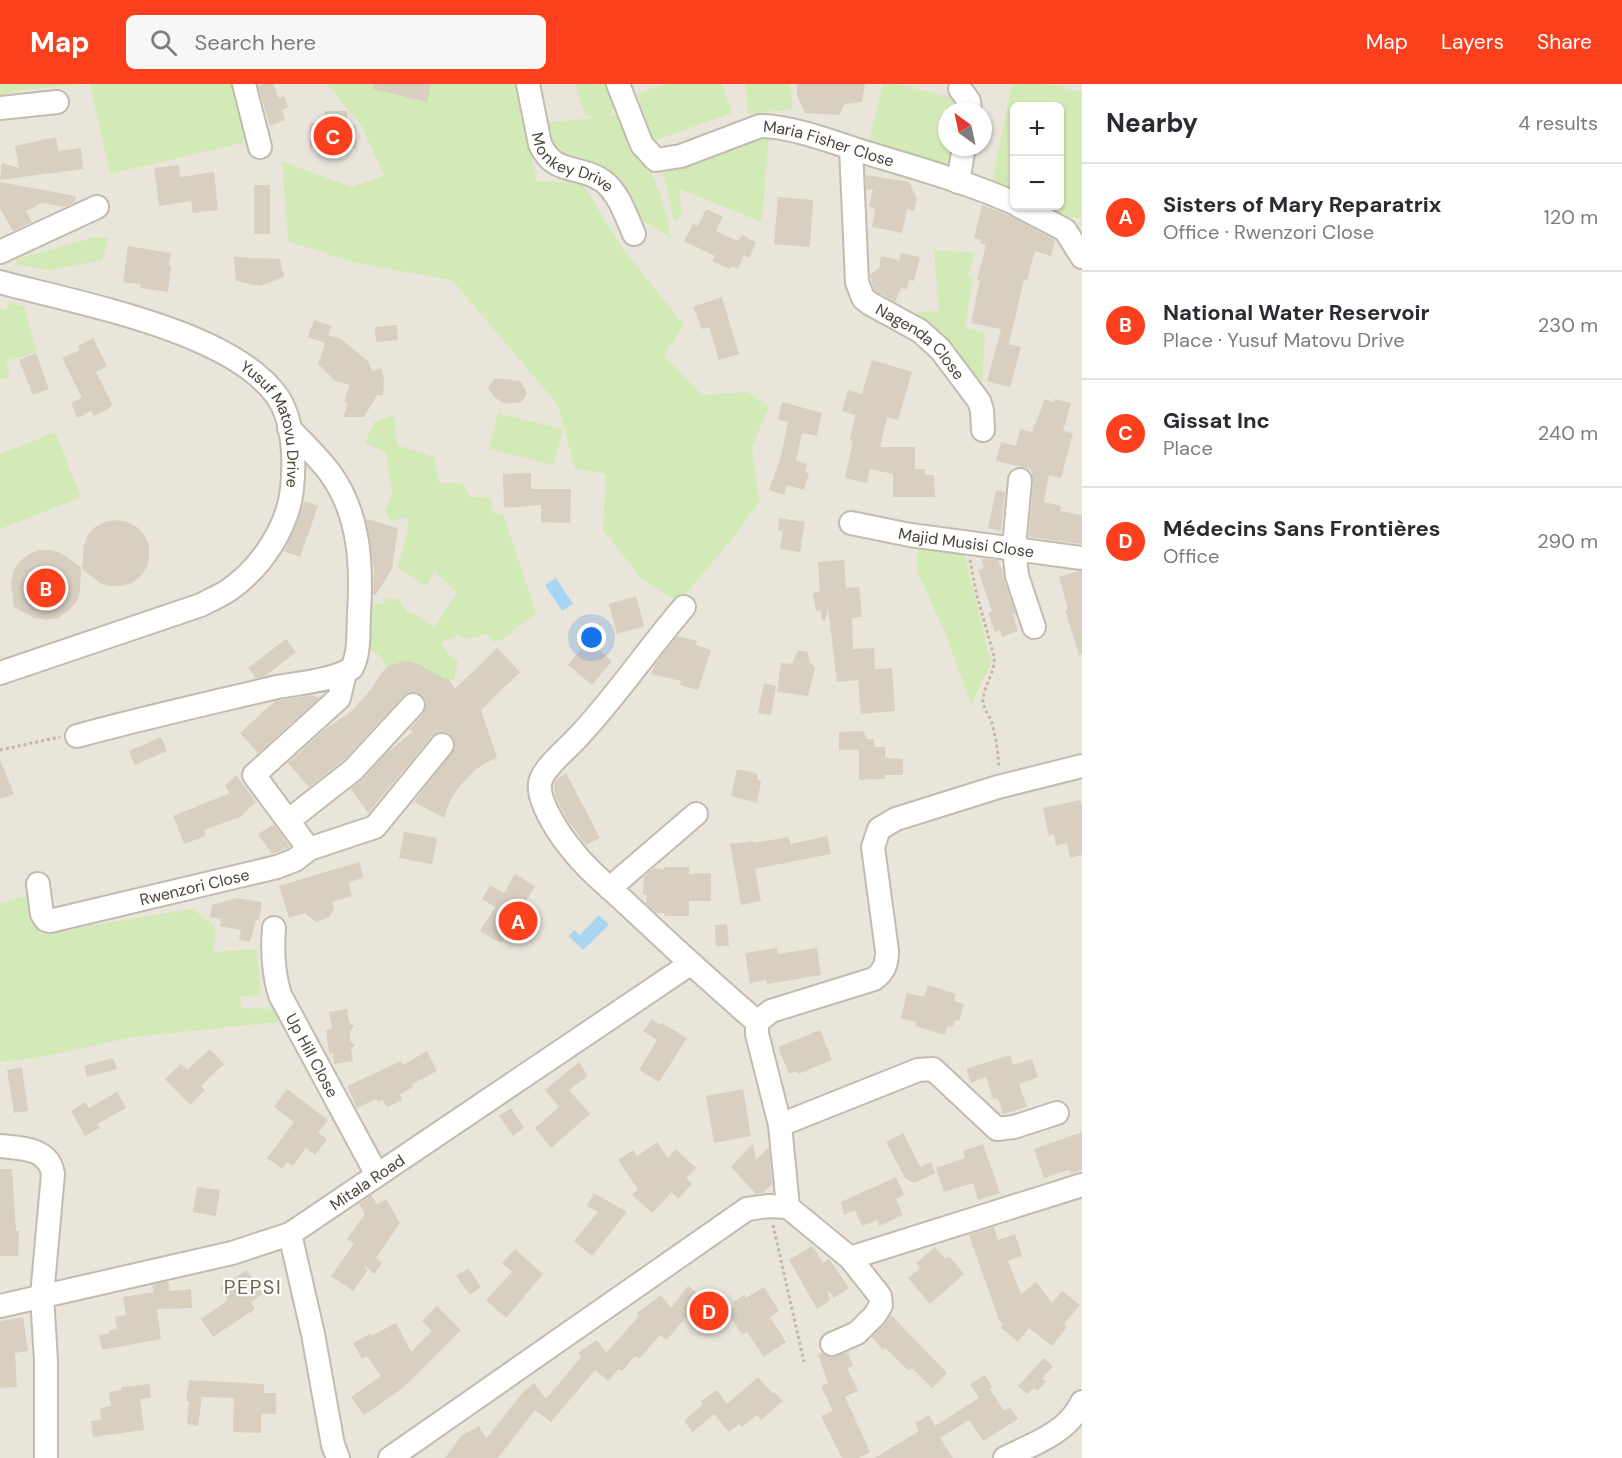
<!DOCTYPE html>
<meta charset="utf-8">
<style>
body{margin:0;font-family:"DM Sans",sans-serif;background:#f7f7f7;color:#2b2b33}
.controls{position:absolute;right:18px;top:18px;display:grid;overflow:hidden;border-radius:9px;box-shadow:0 2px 4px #0004}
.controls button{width:54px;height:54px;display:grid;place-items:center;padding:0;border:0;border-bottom:2px solid #e1e1e2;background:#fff;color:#2b2b33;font:30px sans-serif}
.compass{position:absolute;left:938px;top:18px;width:54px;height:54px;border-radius:50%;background:#fff;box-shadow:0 2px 4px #0004;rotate:327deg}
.you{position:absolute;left:592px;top:554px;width:21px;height:21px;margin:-15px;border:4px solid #fff;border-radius:50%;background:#1a73e8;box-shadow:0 0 0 9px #1a73e833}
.badge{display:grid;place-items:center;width:39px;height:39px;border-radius:50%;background:#fc3f1d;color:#fff;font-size:20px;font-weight:700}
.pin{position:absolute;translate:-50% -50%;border:3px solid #fff;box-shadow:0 2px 6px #0006}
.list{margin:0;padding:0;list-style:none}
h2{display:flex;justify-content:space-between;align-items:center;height:78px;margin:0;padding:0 24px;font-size:26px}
h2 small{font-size:20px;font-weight:400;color:#7c7c81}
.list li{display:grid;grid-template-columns:39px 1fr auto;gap:18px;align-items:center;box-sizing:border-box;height:108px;padding:0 24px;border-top:2px solid #e1e1e2}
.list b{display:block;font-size:22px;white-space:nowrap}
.list p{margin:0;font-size:20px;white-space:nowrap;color:#7c7c81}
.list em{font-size:20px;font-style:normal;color:#7c7c81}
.icon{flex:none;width:33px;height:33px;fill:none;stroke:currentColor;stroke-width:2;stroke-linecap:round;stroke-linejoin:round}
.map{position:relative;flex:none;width:1082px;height:1374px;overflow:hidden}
header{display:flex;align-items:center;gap:36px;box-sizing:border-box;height:84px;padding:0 30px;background:#fc3f1d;color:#fff}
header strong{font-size:28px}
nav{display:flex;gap:33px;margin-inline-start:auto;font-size:21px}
.search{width:420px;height:54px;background:#f7f7f7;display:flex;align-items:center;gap:15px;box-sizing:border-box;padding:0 21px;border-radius:9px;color:#7c7c81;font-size:22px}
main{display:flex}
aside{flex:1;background:#fff}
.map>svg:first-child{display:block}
.residential{fill:#eae5da;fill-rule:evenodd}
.green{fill:#d2eab5}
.water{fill:#a9d4f2}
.building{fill:#d8cfc1}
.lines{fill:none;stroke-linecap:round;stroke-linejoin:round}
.minor-casing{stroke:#c2bbae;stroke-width:26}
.path{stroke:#c4b79f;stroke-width:3;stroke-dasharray:3 3;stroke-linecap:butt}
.minor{stroke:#fff;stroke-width:22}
.labels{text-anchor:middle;stroke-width:4.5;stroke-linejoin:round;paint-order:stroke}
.street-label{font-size:16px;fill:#4b4439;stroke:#fff}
.quarter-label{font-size:20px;letter-spacing:1.5px;fill:#6e6250;stroke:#fff}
</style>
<header>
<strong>Map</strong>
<div class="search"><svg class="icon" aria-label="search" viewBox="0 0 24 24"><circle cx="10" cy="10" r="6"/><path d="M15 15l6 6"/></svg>Search here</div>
<nav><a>Map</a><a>Layers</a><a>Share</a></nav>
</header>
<main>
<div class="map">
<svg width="1082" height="1374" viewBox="0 0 1082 1374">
<rect width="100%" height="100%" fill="#f6f3ec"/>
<path class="residential" d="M0 0H1082V1374H0ZM1014 22H1060V122H1014ZM947 27H983V63H947Z"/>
<g class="green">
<polygon points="1,0 83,0 22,6 0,11"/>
<polygon points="90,0 233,0 246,58 110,90"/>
<polygon points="327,0 518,0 536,97 582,99 623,165 684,241 664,272 702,311 748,308 769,322 752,364 759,418 737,449 679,518 642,495 603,446 606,390 575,385 558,321 452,196 355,179 288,157 282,77 351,103 384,92 361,41"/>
<path d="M575 0H605L615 22 611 30 606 32 618 31C643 71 665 106 671 154L635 132 552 69 541 39 593 34 585 31Z"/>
<polygon points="664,0 722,0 732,29 654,57 637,10"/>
<polygon points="745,0 790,0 793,25 748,30"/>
<polygon points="883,0 897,0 965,17 963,27 947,27 947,63 953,63 948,80 868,60"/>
<polygon points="1012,0 1048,0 1082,8 1082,134 1062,133 1040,122 1060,122 1060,22 1014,22 1014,109 992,98"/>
<polygon points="769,47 762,138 679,105 682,134 674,136 662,85"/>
<polygon points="95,153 109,154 102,176 51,186 16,181 17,175"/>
<polygon points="934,166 975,169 968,191 973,193 965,243 985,249 982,297 972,297 919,241 915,228 939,227"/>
<polygon points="9,218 24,222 37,268 6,277 10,293 0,295 0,225 6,226"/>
<polygon points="498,329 563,345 554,381 489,365"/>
<path d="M394 331 397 361 434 373 439 399H462L470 413 491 414 493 429 504 431 536 529 502 556 494 558 487 550C478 552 466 558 458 551L440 559 448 570 458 577 454 596 389 592C384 575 383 571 366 565L367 532 375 520H384L386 514 398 515 407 528 416 531 435 543 457 508 434 487 427 502 397 483 407 452 408 433 391 437 385 427 392 411 386 368 365 359 374 338Z"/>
<polygon points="55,348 81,413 0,445 0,370"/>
<polygon points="918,464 963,465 991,579 971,621 947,553 918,489"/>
<polygon points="30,811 39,850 192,825 215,841 214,868 257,865 261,911 240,912 241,924 276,925 279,938 133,953 37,974 0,978 0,819"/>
</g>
<g class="water">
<polygon points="556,494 573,520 562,527 545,501"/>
<polygon points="599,831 609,841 583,866 569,852 574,846 580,851"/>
</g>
<g class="building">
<polygon points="264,0 273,0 279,14 284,12 288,23 282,26 285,36 270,42 258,2"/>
<polygon points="374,0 431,0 427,18 373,5"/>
<polygon points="797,0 865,0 862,18 845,20 839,31 805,29 797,11"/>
<polygon points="325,27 347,27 347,41 356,41 356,64 310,64 310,39 325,39"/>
<polygon points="56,53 58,67 81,64 83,85 0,96 2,79 19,84 15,62"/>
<polygon points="179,81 180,93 214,88 218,126 193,129 191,117 159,122 154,84"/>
<polygon points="866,91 909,98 917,115 914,127 907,125 902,149 872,143 875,125 869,122 873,106 866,105"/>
<polygon points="0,98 76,112 75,118 64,123 42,119 26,127 32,138 13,147 0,124"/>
<rect x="254" y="101" width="16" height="49"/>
<polygon points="778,113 813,116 810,163 774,160"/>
<polygon points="982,121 1010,132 1055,156 1051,172 1035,167 1027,196 1024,195 1009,260 1021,263 1010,303 987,297 1001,245 971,239 980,196 977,196 986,161 980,159 981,156 974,154"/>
<polygon points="706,125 723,133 716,147 738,157 742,151 756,158 749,174 744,171 738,185 732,182 730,185 712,177 715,172 684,157 693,140 698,142"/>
<polygon points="128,162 171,169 169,182 171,182 168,208 140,204 141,200 123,198"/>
<polygon points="901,169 920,173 914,197 909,196 907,205 901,204 895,218 874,206 870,191 879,184 881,172 899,176"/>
<polygon points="234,173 280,175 284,193 260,202 236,197"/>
<polygon points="722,213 739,270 719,276 709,243 702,245 693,223"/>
<polygon points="314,236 332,242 328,251 341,255 369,278 372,287 381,284 384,294 383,311 377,311 364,333 343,333 348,320 344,317 350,301 335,297 318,280 325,259 308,253"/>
<polygon points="397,241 398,256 376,258 375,243"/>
<polygon points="93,254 107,282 96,288 113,322 94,332 91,327 77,334 71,319 82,314 62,274 80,266 78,262"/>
<polygon points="36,269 49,305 33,311 19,276"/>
<polygon points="872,276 912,288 898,336 887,333 880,363 915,363 915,385 925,385 925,391 934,391 935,413 893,413 893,390 870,385 867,399 845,394 853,357 850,356 855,331 842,327 848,306 862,310"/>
<polygon points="495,294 521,297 527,309 522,318 506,320 495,314 488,304"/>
<polygon points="1045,315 1053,318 1054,315 1071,319 1063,347 1073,349 1061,394 1049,391 1044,418 1061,422 1060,427 1082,431 1082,460 1029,453 1033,397 1031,385 996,377 1001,358 1016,362 1020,345 1032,348"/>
<polygon points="782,318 822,329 817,352 802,349 796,377 807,380 805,388 809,389 804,406 787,401 784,411 769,406 781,372 788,338 778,336"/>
<polygon points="531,389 531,405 571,405 570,439 541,438 541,421 504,424 503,390"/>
<polygon points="996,406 1005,408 1001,447 988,444"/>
<polygon points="304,417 318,422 300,473 284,467 297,439"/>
<polygon points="779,434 805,438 800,468 780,465 783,447 778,446"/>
<polygon points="366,435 398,444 392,485 375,512 373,510 374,485"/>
<polygon points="116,436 127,438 137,443 144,451 149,461 149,472 147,483 141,492 132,499 121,502 110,502 100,499 82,485 84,461 88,451 95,443 105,438"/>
<polygon points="38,466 50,466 61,469 81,483 80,508 76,519 68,527 58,534 47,536 35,534 14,523 11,499 13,488 19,478 28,471"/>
<polygon points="984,475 998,476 1001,484 1002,483 1004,496 1016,530 1013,531 1018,547 1002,553 1000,546 995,548 988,528 992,527 978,486 984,484 981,476"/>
<polygon points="844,476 846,504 859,503 862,533 852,534 853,565 874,564 875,585 892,584 895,627 861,630 858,596 837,598 828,524 825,537 822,536 821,526 816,527 813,509 820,508 818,478"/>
<polygon points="1079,487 1082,487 1082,570 1079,571 1065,526 1068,525 1059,493"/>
<polygon points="636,512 644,542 617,550 609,520"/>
<polygon points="677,552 697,557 696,561 711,566 698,606 680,601 681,597 650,590 656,579"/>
<polygon points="286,555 296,568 265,592 256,594 248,584"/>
<polygon points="588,557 612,577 592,601 568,581"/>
<polygon points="497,564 520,588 481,626 497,673 476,685 459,703 449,719 444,734 414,718 455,664 454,656 450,650 445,648 438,648 432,652 368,729 351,705 363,695 386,670 412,648 410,645 423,630 426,623 426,616 423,612 417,608 410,608 403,612 346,674 309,703 288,679 324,646 352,627 372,604 382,588 389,582 405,577 418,580 446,596 448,594 455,605"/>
<polygon points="798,566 808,568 809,577 815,584 808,612 777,608 781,579 792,580"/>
<polygon points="764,599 776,602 771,631 758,629"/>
<polygon points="312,611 319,614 258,669 240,649 275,617"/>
<polygon points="863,647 867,655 874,655 874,663 885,663 885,674 903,675 903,691 885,691 885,695 859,696 859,666 839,666 839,648"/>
<polygon points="161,653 167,667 135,681 129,667"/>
<polygon points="0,676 14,710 0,715"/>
<polygon points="737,685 758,690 757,696 761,697 757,719 731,712"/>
<polygon points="566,689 600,754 586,761 568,737 555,712 554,699 557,695"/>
<polygon points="236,691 256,718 240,733 204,746 206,752 184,760 173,732 230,709 225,702"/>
<polygon points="1080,716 1082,724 1082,771 1070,774 1067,759 1056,762 1054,750 1049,752 1043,724"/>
<polygon points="274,740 290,763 272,770 258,750"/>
<polygon points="404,748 437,754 432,780 399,774"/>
<polygon points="827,752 831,770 755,785 761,817 741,821 730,760 753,757 753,759 789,753 791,760"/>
<polygon points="359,778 364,793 348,799 352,812 332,818 334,825 329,833 316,838 305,829 289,834 279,802"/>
<polygon points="664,783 689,783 689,790 711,789 711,817 689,817 689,832 664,832 665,829 656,829 646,819 647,811 643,810 644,793 654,784 664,785"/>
<polygon points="515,790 535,802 501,859 480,847 495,823 482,815 490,801 504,809"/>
<polygon points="237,814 262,818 259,836 256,836 250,858 239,855 241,846 220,842 221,835 210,833 212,821"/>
<polygon points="727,840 729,862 716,862 715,841"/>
<polygon points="777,864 778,870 817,864 821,891 767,900 766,896 750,899 745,869"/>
<polygon points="928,901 956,910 954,917 964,920 959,937 955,936 953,943 947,942 945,951 915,942 916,938 901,934 907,909 924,913"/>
<polygon points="347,925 349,938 354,942 350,947 350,957 355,961 351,965 353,977 334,980 333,969 329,970 326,946 332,945 329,928"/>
<polygon points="652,935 660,941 662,939 687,954 659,998 639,986 657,956 643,947"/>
<polygon points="820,946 832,976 798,990 796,987 789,990 778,963"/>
<polygon points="210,965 224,980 201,1002 205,1006 190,1021 165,995 181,980 187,986"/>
<polygon points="427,967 437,987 412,1000 413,1003 400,1010 402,1016 387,1023 383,1016 378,1018 376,1015 357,1024 347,1002 401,977 403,981"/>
<polygon points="1010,971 1013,981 1032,975 1038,993 1019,1000 1027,1023 1003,1030 998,1014 993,1015 986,993 971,999 966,985"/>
<polygon points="113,974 117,985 87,993 84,982"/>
<polygon points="579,978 588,992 569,1006 590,1030 551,1064 535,1044 559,1023 545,1006"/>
<polygon points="22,983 28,1027 14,1029 7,986"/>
<polygon points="287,1005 328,1036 318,1049 327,1055 315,1071 306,1064 293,1082 287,1078 282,1085 267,1074 294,1038 274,1023"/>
<polygon points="743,1005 751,1052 714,1059 706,1012"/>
<polygon points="117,1008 126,1024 97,1040 100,1044 85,1052 71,1027 85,1018 89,1024"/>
<polygon points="511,1024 524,1044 513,1052 499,1032"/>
<polygon points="1082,1048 1082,1086 1071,1089 1070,1086 1065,1087 1044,1094 1034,1065"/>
<polygon points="903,1049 920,1083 931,1078 935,1089 914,1099 905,1094 886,1058"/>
<polygon points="657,1058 668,1074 676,1065 696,1084 686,1094 692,1100 678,1115 672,1108 652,1129 632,1111 638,1105 618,1076 633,1066 637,1072"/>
<polygon points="753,1059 756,1076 769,1063 772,1100 763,1109 756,1110 731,1083"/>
<polygon points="983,1060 1000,1109 978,1116 973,1099 944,1108 936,1084 965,1074 963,1067"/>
<polygon points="0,1085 12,1085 16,1147 19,1147 18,1172 0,1172"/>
<polygon points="896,1093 904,1111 896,1115 903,1131 879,1142 877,1136 862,1142 855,1126 844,1131 841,1118"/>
<polygon points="197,1103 220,1106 216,1132 193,1128"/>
<polygon points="594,1109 627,1128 592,1172 574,1157 598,1128 587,1122"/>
<polygon points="371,1111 377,1120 386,1115 400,1139 376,1174 382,1179 374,1190 364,1181 367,1187 353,1207 331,1192 354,1160 347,1155 365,1130 359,1120"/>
<polygon points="994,1143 998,1156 1015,1150 1022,1172 1008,1177 1021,1210 1036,1198 1052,1219 1062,1207 1080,1221 1064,1240 1067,1243 1052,1262 1029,1244 1018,1258 1001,1244 1003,1240 999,1236 969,1151"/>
<polygon points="812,1162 823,1179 829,1175 849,1204 834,1214 827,1205 830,1216 817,1225 789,1176"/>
<polygon points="935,1163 945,1175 949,1172 964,1190 930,1220 908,1194 920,1184 916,1179"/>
<polygon points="515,1165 543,1190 506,1234 486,1216 512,1188 502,1179"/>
<polygon points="468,1184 481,1203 470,1211 456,1192"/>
<polygon points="247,1186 263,1210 251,1218 255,1225 213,1253 201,1235 228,1216 220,1204"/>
<polygon points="168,1197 170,1207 191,1205 192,1224 157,1225 161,1255 102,1266 99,1251 110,1249 109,1246 117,1245 115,1233 126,1231 123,1213 154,1208 152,1201"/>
<polygon points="688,1202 702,1213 667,1256 660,1251 639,1275 635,1272 622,1287 619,1285 608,1297 595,1286 551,1338 535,1326 498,1374 445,1374 461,1352 479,1342 486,1355 523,1308 534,1299 546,1315 581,1273 578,1269 597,1256 606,1269 639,1232 637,1229 661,1211 671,1224"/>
<polygon points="764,1203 779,1227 770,1233 786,1258 764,1273 747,1248 742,1251 727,1227 735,1222 733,1218 744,1211 746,1214"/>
<polygon points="437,1222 461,1246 403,1304 364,1331 351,1313 381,1292 367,1272 362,1275 353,1259 370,1250 371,1252 396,1239 411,1268 432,1247 422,1237"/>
<polygon points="891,1231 947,1289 932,1304 912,1284 909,1287 885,1264 883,1266 872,1253 885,1240"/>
<polygon points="23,1233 28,1267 15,1269 17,1303 0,1304 0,1237"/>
<polygon points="848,1268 853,1282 847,1284 858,1307 845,1313 870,1368 859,1374 842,1374 821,1332 833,1327 821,1302 828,1299 818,1270 822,1269 831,1273"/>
<polygon points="1044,1274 1053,1282 1042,1294 1046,1298 1037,1307 1034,1304 1027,1310 1018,1302"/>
<polygon points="985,1291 992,1303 990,1305 1004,1327 1010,1323 1018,1335 983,1357 969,1336 940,1354 953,1374 875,1374 919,1347 915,1339 929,1331 935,1342 979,1314 970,1300"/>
<polygon points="758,1293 772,1309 774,1308 783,1317 761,1336 757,1331 742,1343 739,1340 729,1348 714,1330 693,1348 684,1337 703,1320 701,1317 717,1306 727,1320"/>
<polygon points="189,1296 264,1300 264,1309 276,1309 276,1330 261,1330 261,1349 233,1348 234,1314 202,1313 198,1342 187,1340 189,1317 186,1317"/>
<polygon points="150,1300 151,1314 140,1315 144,1346 93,1353 91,1337 101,1336 100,1324 111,1322 109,1308 122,1306 121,1303"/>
</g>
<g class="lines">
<defs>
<g id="minor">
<polyline points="244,0 260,63"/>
<path id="s1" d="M528 0 540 60C554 92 579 80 603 97 619 109 626 132 634 150"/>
<path id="s2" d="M618 0 642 61 656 76 681 72 760 42C792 42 835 59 867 69 916 84 967 98 1014 119"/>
<polyline points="960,5 969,17 970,27"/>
<polyline points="0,24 57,18"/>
<path id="s3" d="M851 64 857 198 863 214 869 219 920 247 940 265 979 317 982 326 983 346"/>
<polyline points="958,98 964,63"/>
<polyline points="1019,122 1065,146 1082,173"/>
<polyline points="0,168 97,123"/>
<path id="s4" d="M0 198C76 219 230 246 277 312 294 336 295 376 292 405 288 443 261 484 229 506 220 512 210 516 201 521L0 589"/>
<polyline points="1020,396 1014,464 1017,492 1034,543"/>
<path id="s5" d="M851 439 910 451 1082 474"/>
<path d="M684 523C647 566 616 613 577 654 567 665 542 685 540 699 537 718 561 753 573 767 588 787 608 802 625 818 668 859 712 899 757 938V950L780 1041 788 1123"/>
<path d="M77 652C143 634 210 619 277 603 299 599 336 596 352 584 360 568 358 548 359 530 362 481 360 430 330 389 318 373 303 359 289 344"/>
<polyline points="289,736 353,686 413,621"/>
<polyline points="309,765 254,691 339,614 345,589"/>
<path id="s6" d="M38 800 42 830 46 836 50 837 277 783 295 776 309 765 375 743 442 661"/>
<polyline points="610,804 696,730"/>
<path id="s7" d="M274 844C272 868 273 888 280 911L377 1091"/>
<path d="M757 938 771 927 874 895C884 888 887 880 887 867L873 763 879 745 896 735 998 703 1082 682"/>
<polyline points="780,1041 918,986 933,985 997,1045 1014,1043 1057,1029"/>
<path d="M0 1062C21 1064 49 1064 53 1090L42 1212 46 1277V1374"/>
<polyline points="290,1150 313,1250 333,1361 338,1374"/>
<path id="s8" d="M0 1222 232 1169 290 1150 690 880"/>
<polyline points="832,1260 857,1249 875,1231 881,1221 880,1212 850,1174"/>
<polyline points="390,1374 747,1125 769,1122 788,1123 850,1174 1082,1101"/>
<path d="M1005 1374C1033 1360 1068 1349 1082 1318"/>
</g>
</defs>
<use href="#minor" class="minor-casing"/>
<g class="path">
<path d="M970 476 977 512 994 572C996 589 983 601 983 618 984 625 988 630 991 636 996 652 998 668 999 684"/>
<polyline points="0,666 60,653"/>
<polyline points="773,1141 804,1278"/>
</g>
<use href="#minor" class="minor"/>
</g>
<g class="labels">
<g class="street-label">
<text dy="6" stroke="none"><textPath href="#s2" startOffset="267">Maria Fisher Close</textPath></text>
<text dy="6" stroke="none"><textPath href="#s1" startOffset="99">Monkey Drive</textPath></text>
<text dy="6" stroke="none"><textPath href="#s3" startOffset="224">Nagenda Close</textPath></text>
<text dy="6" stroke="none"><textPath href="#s4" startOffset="328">Yusuf Matovu Drive</textPath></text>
<text dy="6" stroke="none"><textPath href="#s5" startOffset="117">Majid Musisi Close</textPath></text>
<text dy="6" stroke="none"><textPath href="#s6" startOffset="190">Rwenzori Close</textPath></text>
<text dy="6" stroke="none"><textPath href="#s7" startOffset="136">Up Hill Close</textPath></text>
<text dy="6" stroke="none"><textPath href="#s8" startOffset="392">Mitala Road</textPath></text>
</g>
<g class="quarter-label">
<text x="253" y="1210">PEPSI</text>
</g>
</g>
</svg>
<div class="controls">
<button>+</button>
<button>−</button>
</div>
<svg class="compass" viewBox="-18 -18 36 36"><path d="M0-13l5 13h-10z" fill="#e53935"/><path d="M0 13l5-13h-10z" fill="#7c7c81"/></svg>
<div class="you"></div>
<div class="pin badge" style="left:518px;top:837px">A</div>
<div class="pin badge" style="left:46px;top:504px">B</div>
<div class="pin badge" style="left:333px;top:52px">C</div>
<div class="pin badge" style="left:709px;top:1227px">D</div>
</div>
<aside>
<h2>Nearby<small>4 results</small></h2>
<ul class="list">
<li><span class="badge">A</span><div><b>Sisters of Mary Reparatrix</b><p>Office · Rwenzori Close</p></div><em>120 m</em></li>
<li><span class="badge">B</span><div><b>National Water Reservoir</b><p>Place · Yusuf Matovu Drive</p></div><em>230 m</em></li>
<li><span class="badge">C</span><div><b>Gissat Inc</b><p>Place</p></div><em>240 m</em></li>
<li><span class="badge">D</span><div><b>Médecins Sans Frontières</b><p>Office</p></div><em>290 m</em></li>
</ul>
</aside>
</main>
